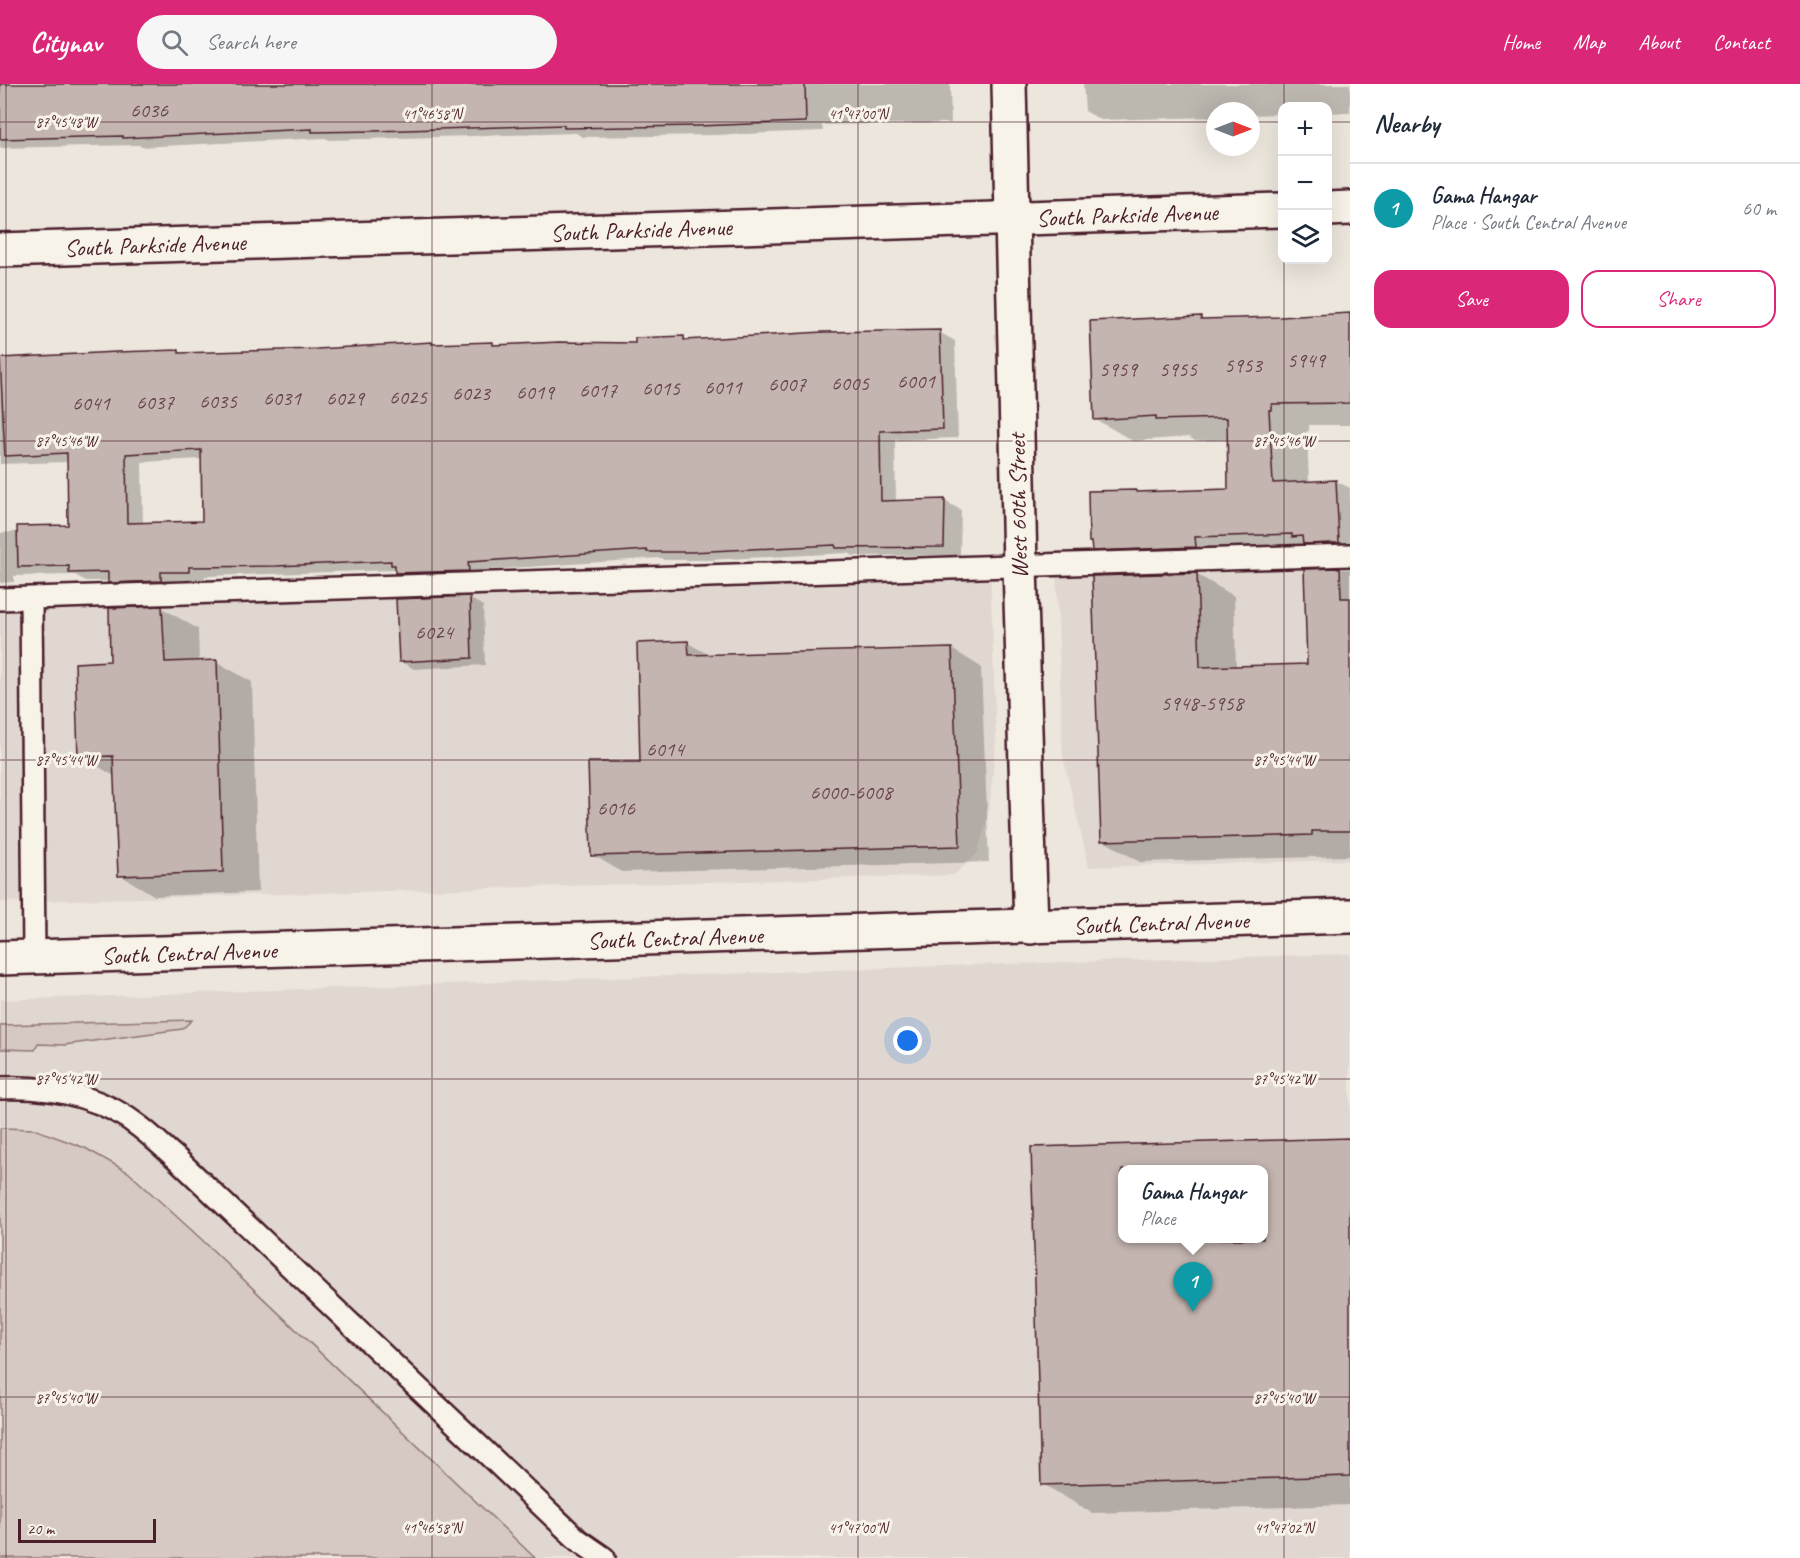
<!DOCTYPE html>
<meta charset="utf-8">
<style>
body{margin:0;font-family:Caveat,sans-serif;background:#f6f6f7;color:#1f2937}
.controls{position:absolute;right:18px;top:18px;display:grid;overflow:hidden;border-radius:12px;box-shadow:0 6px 24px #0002}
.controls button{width:54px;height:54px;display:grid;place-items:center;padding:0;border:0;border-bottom:2px solid #e0e1e3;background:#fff;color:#1f2937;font:30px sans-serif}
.compass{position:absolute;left:1206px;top:18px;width:54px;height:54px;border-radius:50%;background:#fff;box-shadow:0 6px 24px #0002;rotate:90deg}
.scale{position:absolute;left:18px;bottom:15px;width:138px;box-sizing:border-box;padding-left:6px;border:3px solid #4a1f2b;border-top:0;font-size:16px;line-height:21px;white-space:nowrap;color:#4a1f2b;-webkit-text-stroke:4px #f7f3e8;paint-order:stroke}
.you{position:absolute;left:908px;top:957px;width:21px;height:21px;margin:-15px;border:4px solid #fff;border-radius:50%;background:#1a73e8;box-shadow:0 0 0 9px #1a73e833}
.badge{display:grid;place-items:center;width:39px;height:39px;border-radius:50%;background:#db2777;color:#fff;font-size:20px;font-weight:700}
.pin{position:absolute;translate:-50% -50px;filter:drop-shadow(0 2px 3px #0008)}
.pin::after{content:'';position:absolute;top:32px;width:21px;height:18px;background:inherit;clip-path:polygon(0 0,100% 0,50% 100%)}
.popup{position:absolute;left:1118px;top:1081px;width:150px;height:78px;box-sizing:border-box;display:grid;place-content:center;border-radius:12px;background:#fff;filter:drop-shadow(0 2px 4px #0005);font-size:20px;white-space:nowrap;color:#747a83}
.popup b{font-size:22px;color:#1f2937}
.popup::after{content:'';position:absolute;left:50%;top:100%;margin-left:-12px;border:12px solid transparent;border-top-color:#fff}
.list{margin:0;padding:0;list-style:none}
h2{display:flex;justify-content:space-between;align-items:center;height:78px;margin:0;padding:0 24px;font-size:26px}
h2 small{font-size:20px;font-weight:400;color:#747a83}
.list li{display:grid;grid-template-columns:39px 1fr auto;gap:18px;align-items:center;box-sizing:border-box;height:90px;padding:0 24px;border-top:2px solid #e0e1e3}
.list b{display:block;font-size:22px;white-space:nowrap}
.list p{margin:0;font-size:20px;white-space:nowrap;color:#747a83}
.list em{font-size:20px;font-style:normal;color:#747a83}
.actions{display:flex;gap:12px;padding:18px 24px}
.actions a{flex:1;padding:14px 0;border:2px solid #db2777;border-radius:18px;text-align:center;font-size:21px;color:#db2777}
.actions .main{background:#db2777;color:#fff}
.icon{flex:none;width:33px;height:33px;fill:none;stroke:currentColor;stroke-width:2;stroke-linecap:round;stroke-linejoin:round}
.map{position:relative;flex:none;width:1350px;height:1474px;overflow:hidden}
header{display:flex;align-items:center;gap:36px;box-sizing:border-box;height:84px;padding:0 30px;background:#db2777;color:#fff}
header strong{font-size:28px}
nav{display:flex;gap:33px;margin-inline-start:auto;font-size:21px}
.search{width:420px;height:54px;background:#f6f6f7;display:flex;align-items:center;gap:15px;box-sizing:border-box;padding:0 21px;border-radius:33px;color:#747a83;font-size:22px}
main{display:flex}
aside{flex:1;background:#fff}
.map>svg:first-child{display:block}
.built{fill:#e0d7d0;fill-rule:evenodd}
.green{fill:#d5c9c2;stroke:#907476;stroke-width:1.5}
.shadow{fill:#0003;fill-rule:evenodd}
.building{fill:#c4b5b0;stroke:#4a1f2b;stroke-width:1.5;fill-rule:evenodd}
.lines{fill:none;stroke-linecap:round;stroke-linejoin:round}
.service-casing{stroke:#4a1f2b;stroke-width:26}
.minor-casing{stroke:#4a1f2b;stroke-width:38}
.secondary-casing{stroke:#4a1f2b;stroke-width:38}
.service{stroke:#f7f3e8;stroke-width:21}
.minor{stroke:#f7f3e8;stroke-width:33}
.secondary{stroke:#f7f3e8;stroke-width:33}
.ticks{fill:none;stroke:#4a1f2b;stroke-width:1.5;stroke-opacity:0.45}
.labels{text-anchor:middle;stroke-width:6;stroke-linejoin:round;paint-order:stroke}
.number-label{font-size:21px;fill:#68444c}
.street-label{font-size:24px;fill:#4a1f2b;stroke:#f7f3e8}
.ticks-label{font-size:15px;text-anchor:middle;fill:#4a1f2b;stroke:#f7f3e8;stroke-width:6;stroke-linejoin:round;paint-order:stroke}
</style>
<header>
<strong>Citynav</strong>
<div class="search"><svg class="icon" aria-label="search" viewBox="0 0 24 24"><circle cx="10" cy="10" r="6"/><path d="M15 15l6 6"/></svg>Search here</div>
<nav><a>Home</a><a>Map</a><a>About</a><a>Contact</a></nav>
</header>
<main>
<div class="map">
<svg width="1350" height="1474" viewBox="0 0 1350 1474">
<rect width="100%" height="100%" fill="#ece6dd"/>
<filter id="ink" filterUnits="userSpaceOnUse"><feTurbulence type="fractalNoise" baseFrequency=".0167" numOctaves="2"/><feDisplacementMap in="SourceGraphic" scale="12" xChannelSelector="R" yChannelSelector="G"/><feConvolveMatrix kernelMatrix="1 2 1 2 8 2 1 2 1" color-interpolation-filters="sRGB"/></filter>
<g filter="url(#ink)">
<g class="built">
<polygon points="1350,471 1350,776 1089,783 1063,673 1056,481"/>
<polygon points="990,483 996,656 989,728 977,770 954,791 0,818 0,514"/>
<path d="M1350 870V1474H0V916L973 881ZM1122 1086H1264V1154H1122Z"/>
</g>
<g class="green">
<polygon points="192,936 182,945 64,961 38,960 35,966 0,965 0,941"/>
<polygon points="0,1044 34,1045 85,1064 128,1088 199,1153 535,1474 0,1474"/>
</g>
<g class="shadow">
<polygon points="0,0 950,0 951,39 822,41 823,47 715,51 582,53 576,49 330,56 325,54 141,63 139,61 0,64"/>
<polygon points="1083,0 1350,0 1350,28 1328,29 1328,22 1282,22 1282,30 1251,31 1251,27 1215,27 1215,33 1101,36 1085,27"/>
<polygon points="1350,230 1350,341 1309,341 1309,347 1307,347 1309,399 1336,397 1350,404 1350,481 1131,488 1093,466 1093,459 1090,458 1136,408 1140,410 1230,407 1229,356 1195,357 1189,353 1133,357 1095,335 1200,234 1204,236 1281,235"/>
<path d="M939 248 955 257 958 354 895 356 896 418 945 417 961 426 960 471 853 472 848 469 708 476H664L661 474 484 486V495L412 498 396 488V486L205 492V496H176L177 505 126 507 110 497H86L75 491 14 492V498L0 499V449L70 443 68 378 0 380V274L179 268 184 270 317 266 431 259 436 262 493 260 497 262 636 260 683 253 690 257ZM203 375 204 438 143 440 142 378Z"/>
<polygon points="1350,485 1350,772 1140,778 1102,756 1196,490 1234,512 1236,584 1309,581 1305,487"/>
<polygon points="469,514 483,522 485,581 414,585 400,577"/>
<polygon points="162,524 198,545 199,578 217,578 252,598 258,808 155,812 120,791 116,693 80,672 112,579"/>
<polygon points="688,559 711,572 952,565 981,583 989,778 622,788 593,771 642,679"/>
<path d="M1350 1055V1421L1092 1429 1043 1400 1033 1065ZM1122 1086H1264V1154H1122Z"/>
</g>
<g class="building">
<polygon points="0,0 805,0 806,38 697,42 564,44 564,41 375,47 312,48 312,45 123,54 123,52 0,55"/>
<polygon points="1350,229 1350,319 1272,320 1272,326 1269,326 1273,399 1336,396 1339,459 1303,460 1302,452 1292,453 1292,450 1195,453 1196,463 1092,467 1091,458 1089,458 1088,407 1136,406 1136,408 1228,405 1227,334 1156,336 1156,332 1094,336 1090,237 1201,232 1201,235 1281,233"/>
<path d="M940 246 943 345 880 347 881 417 945 415 944 463 836 464 835 461 691 468H647V466L468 478 469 487 395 489V481H391V477L277 482 189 483V488H161V497L108 499V488L69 489V482L18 483 17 442 68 441 67 371V369L5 372 0 274 116 268 179 266V269L317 265 432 258V260L493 258V261L559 258 635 259V254L684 252V256L823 248ZM201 366 202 437 127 439 126 370Z"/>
<polygon points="1340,484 1341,514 1350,514 1350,747 1312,747 1312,751 1101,757 1092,492 1197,489 1200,583 1307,580 1304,485"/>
<polygon points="470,512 472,574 399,578 396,515"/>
<polygon points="162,522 165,578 217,576 223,788 118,792 113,672 78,673 75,579 110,577 109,524"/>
<polygon points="688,557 689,571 952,564 960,762 591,772 588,678 640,678 637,559"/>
<path d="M1350 1054V1392L1041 1401 1031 1063ZM1122 1086H1263V1155H1122Z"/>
</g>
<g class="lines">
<defs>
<g id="service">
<polyline points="0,515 1350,471"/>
<polyline points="31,515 34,873"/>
<path d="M0 1004C50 1002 100 1011 140 1043 153 1053 164 1064 176 1074L578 1456 604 1474"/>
</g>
<g id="minor">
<polyline points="1009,0 1020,482 1031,843"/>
<polyline points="1328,125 1350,124"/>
<polyline points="0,166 1282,126"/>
</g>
<polyline id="secondary" points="0,874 1350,832"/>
</defs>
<use href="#service" class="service-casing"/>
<use href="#minor" class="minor-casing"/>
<use href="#secondary" class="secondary-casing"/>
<use href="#service" class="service"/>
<use href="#minor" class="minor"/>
<use href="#secondary" class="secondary"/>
</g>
</g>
<path class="ticks" d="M6 0V1474M432 0V1474M858 0V1474M1284 0V22M0 38H1215M1251 38H1282M1328 38H1350M1284 176V1474M0 357H1350M0 676H1350M0 995H1350M0 1313H1350"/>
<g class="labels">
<g class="number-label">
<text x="149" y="33">6036</text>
<text x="1306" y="283">5949</text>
<text x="1243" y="288">5953</text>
<text x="1118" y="292">5959</text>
<text x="1178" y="292">5955</text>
<text x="916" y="304">6001</text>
<text x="850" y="306">6005</text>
<text x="787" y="307">6007</text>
<text x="723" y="310">6011</text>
<text x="661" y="311">6015</text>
<text x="598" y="313">6017</text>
<text x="535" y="315">6019</text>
<text x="471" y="316">6023</text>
<text x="408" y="320">6025</text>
<text x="282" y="321">6031</text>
<text x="345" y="321">6029</text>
<text x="218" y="324">6035</text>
<text x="155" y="325">6037</text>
<text x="91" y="326">6041</text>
<text x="434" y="555">6024</text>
<text x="1202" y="626">5948-5958</text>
<text x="665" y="672">6014</text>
<text x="851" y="715">6000-6008</text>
<text x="616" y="731">6016</text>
</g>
<g class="street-label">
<text transform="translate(1127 131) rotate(-2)" y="8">South Parkside Avenue</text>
<text transform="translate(641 146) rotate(-2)" y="8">South Parkside Avenue</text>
<text transform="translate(155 161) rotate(-2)" y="8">South Parkside Avenue</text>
<text transform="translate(1018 422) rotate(-91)" y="8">West 60th Street</text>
<text transform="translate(1161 839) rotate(-2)" y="8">South Central Avenue</text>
<text transform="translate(675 854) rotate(-2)" y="8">South Central Avenue</text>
<text transform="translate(189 869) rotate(-2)" y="8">South Central Avenue</text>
</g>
</g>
<g class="ticks-label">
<text x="432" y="35">41°46'58"N</text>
<text x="858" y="35">41°47'00"N</text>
<text x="66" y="43">87°45'48"W</text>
<text x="1284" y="362">87°45'46"W</text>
<text x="66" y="362">87°45'46"W</text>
<text x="1284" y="681">87°45'44"W</text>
<text x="66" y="681">87°45'44"W</text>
<text x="1284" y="1000">87°45'42"W</text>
<text x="66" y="1000">87°45'42"W</text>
<text x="1284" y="1319">87°45'40"W</text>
<text x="66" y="1319">87°45'40"W</text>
<text x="432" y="1449">41°46'58"N</text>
<text x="858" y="1449">41°47'00"N</text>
<text x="1284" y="1449">41°47'02"N</text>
</g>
</svg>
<div class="controls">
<button>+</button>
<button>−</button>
<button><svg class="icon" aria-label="layers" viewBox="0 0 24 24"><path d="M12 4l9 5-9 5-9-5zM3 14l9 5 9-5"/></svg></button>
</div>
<svg class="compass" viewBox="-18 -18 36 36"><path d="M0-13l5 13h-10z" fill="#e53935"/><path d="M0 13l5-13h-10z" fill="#747a83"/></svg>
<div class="scale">20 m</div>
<div class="you"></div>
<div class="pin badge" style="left:1193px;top:1228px;background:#0f9aa8">1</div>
<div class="popup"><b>Gama Hangar</b>Place</div>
</div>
<aside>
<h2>Nearby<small></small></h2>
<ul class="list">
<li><span class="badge" style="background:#0f9aa8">1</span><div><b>Gama Hangar</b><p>Place · South Central Avenue</p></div><em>60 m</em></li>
</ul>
<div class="actions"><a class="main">Save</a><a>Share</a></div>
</aside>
</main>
